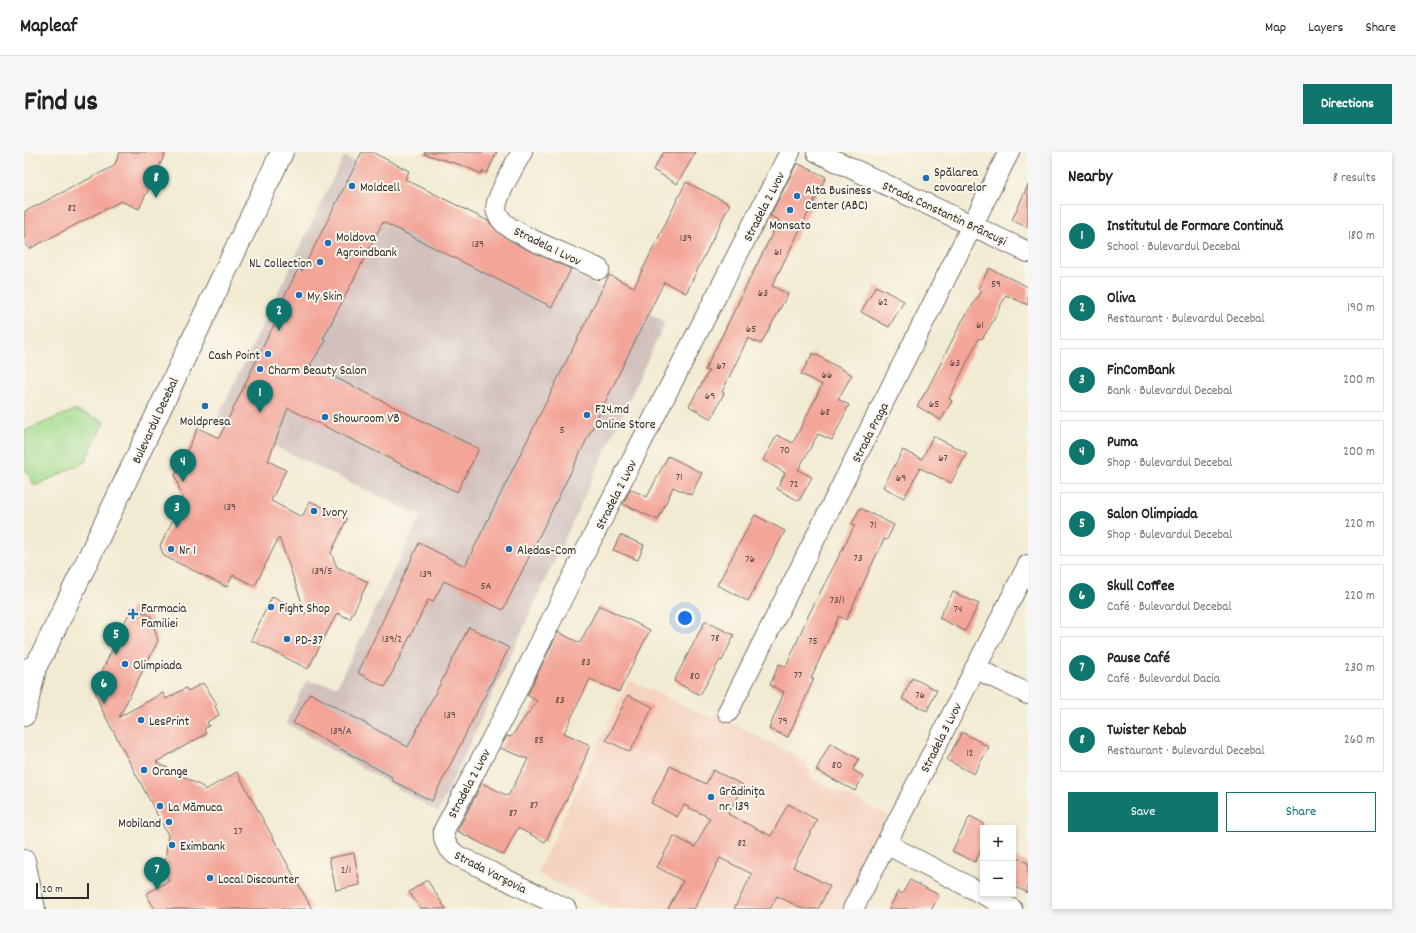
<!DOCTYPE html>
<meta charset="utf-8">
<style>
body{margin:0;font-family:Dekko,sans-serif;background:#f6f6f6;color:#222}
.controls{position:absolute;right:12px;bottom:12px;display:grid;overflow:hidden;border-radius:0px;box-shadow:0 2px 6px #0003}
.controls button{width:36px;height:36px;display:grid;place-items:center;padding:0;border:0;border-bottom:1px solid #e0e0e0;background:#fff;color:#222;font:20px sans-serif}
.scale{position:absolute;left:12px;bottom:10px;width:53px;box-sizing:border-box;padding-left:4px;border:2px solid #2b2b2b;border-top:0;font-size:11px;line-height:14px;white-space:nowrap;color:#2b2b2b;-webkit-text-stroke:3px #fbf7ec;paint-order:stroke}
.you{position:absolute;left:661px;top:466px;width:14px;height:14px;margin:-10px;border:3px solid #fff;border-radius:50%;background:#1a73e8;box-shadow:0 0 0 6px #1a73e833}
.badge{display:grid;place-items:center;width:26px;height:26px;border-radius:50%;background:#0f766e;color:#fff;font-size:13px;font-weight:700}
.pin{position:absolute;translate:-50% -33px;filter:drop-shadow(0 1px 2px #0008)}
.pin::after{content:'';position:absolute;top:21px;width:14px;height:12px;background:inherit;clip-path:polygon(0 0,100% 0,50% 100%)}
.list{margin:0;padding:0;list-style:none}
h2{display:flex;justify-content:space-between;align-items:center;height:52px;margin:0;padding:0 16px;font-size:17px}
h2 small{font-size:13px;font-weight:400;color:#767676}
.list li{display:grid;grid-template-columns:26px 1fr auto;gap:12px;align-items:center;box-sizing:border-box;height:64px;margin:0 8px 8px;padding:0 8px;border:1px solid #e0e0e0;border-radius:0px}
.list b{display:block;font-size:15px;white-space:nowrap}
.list p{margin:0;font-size:13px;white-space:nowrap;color:#767676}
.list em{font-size:13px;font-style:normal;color:#767676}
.actions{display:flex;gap:8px;padding:12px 16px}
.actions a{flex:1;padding:9px 0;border:1px solid #0f766e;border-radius:0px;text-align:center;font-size:14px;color:#0f766e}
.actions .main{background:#0f766e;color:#fff}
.map{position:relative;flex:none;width:1004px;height:757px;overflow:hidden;border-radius:0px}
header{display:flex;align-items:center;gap:24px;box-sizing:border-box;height:56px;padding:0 20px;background:#fff;border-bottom:1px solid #e0e0e0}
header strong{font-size:19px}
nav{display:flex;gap:22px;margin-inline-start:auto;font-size:14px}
.intro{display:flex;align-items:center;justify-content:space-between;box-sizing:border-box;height:96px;padding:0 24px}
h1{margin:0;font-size:28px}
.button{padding:10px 18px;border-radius:0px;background:#0f766e;color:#fff;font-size:14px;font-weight:700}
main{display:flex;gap:24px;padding:0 24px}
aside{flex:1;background:#fff;border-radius:0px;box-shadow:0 2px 6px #0003}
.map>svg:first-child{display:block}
.built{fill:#f5d3c1}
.industrial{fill:#d1c0bc}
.green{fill:#a3dc8f;stroke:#67845d}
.building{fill:#f3a598}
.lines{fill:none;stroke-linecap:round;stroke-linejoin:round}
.street-casing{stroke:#716e66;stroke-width:22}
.primary-casing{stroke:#716e66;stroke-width:24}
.highway-casing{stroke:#716e66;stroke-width:24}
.street{stroke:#fff;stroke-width:20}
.primary{stroke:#fff;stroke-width:22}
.highway{stroke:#fff;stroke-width:22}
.poi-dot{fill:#1f6fb2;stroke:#fbf7ec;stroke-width:1.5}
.labels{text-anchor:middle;stroke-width:4;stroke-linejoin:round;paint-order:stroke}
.number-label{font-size:11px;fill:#5d4a46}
.poi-label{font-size:13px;fill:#2b2b2b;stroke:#fbf7ec;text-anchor:start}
.street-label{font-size:13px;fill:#2b2b2b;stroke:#fbf7ec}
</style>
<header>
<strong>Mapleaf</strong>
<nav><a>Map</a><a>Layers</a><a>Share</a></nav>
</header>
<div class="intro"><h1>Find us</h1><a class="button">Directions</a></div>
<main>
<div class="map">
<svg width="1004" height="757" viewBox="0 0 1004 757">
<rect width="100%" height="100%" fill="#fbf7ec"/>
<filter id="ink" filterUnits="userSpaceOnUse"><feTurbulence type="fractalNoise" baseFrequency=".025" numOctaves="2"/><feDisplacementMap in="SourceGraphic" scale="8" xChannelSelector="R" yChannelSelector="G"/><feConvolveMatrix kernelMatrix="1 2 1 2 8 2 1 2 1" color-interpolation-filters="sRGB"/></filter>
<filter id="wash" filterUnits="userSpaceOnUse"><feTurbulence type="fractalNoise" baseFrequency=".012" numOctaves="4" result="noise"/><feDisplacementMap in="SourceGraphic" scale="16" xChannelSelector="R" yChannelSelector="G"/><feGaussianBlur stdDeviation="0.9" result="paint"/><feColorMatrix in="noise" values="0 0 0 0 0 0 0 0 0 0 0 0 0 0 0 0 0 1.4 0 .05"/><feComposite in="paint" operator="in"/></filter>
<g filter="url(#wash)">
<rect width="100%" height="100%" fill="#f2ebd3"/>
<polygon class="built" points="605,528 688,567 691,562 782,609 788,627 864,663 818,757 587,757 513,721"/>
<polygon class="industrial" points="320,4 481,84 641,170 414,660 262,571 282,529 313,534 397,364 193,267"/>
<polygon class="green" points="50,258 80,269 61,310 11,334 0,315 0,279"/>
<g id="blocks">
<g class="building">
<polygon points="96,0 142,0 115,57 97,49 5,97 0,88 0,60 90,14"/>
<polygon points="338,0 348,0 385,19 381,27 464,69 475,81 496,94 547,117 528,155 359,70 299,187 302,189 286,213 455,297 433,340 264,256 244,309 262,318 247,349 278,365 286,349 323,367 307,401 313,415 344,430 326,467 313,461 284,517 227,488 248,445 282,462 255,385 231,434 209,423 203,435 140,404 136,394 159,348 151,323 174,276 195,286 245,182 255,165 251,163 274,117 278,119"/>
<polygon points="401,0 473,0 463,21 459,19 457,22 440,14 400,2"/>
<polygon points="640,0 672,0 653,32 629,18"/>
<polygon points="773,11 802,25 748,134 764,142 737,192 724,186 698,240 700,241 687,267 665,254 685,219 681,218 755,68 746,64"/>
<polygon points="662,30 706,52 662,141 640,130 479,458 420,429 409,450 404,448 361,535 334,521 395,391 441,414 585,123 610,135"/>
<polygon points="1004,33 1004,76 988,68"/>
<polygon points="965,116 1004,135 1004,153 982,143 968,171 958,187 955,186 925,247 928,249 917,268 893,254 904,236 938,169 958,139 954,137"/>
<polygon points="852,134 880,149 865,175 837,160"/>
<polygon points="789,201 828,223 814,247 825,253 808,288 794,282 774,318 788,325 775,349 753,337 761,321 739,308 753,283 769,291 798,233 777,222"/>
<polygon points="909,284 943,301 927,331 896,316 880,346 859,335 879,298 898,307"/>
<polygon points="644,304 678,321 667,343 649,335 634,368 599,352 606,337 623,345"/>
<polygon points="836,356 870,373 863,388 860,387 822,468 815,464 787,526 790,527 764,585 745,577 760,540 746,533 755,512 762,515 784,464 831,373 828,372"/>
<polygon points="731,363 761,379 724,449 693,433"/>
<polygon points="596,383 620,393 614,408 589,398"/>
<polygon points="929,440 955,452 941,479 915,466"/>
<polygon points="575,453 626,478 595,540 566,527 540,581 566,593 553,627 521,690 494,676 480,703 433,679 458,631 484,644 504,607 476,596 483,584 487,585 513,549 503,543 534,480 556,491"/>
<polygon points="108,455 127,464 134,489 95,565 139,541 142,547 162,536 164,539 179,531 193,552 191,554 195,563 183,570 185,574 180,577 182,582 132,610 179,635 181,638 213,620 288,757 131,757 122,742 145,729 140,719 144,683 77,556 70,536"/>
<polygon points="681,469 710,483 698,509 696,508 676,543 650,529"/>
<polygon points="445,475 485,496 408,649 367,628 368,625 269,571 286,541 384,595"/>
<polygon points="888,526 913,538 903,559 878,547"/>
<polygon points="604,543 629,555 606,600 582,588"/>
<polygon points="938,580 965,595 950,622 923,608"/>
<polygon points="806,591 835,607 829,618 839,624 831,639 792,618"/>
<polygon points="646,614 682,632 689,618 719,633 704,662 747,684 764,652 793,668 769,715 806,734 794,757 779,757 753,744 746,757 710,757 728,722 696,706 670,757 644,757 659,729 633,715 650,684 671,695 686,666 660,653 653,665 627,651"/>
<polygon points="946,664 959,671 959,694 951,710 928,699"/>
<polygon points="330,701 336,733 312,738 305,706"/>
<polygon points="989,704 1004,711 1004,741 989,734"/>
<polygon points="403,728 422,757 397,757 385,740"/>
<polygon points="886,728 915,743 908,757 865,757 874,739 878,742"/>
</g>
</g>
</g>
<g filter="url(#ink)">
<use href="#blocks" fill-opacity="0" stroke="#716e66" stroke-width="1"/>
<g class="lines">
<defs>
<g id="street">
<path d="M498 0C491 12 473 44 472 56 472 62 477 68 481 72 504 89 547 104 575 117"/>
<polyline points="793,0 1004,100"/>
<polyline points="951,516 1004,542"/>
<polyline points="704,560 985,0"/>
<polyline points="862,692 988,757"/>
<path d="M542 757 432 703C423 695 419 690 420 678L479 566 556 410 766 0"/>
<polyline points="829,757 1004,413"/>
</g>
<g id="primary">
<polyline points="0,535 21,497 111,309 258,0"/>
<polyline points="0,563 10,521"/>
<polyline points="0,709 10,757"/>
</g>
<polyline id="highway" points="0,519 12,514"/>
</defs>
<use href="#street" class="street-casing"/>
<use href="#primary" class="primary-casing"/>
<use href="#highway" class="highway-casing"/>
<use href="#street" class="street"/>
<use href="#primary" class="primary"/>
<use href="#highway" class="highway"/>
</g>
</g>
<g class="poi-dot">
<circle cx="902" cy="26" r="4"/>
<circle cx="328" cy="34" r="4"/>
<circle cx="773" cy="44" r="4"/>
<circle cx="766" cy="58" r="4"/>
<circle cx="304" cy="91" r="4"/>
<circle cx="296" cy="110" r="4"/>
<circle cx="275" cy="143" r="4"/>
<circle cx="244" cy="202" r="4"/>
<circle cx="236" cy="217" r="4"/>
<circle cx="181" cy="254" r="4"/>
<circle cx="563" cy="263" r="4"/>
<circle cx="301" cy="265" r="4"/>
<circle cx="290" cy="359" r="4"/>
<circle cx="147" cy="397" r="4"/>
<circle cx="485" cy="397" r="4"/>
<circle cx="247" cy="455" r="4"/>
<path d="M107 456h4v4h4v4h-4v4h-4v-4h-4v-4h4z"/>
<circle cx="263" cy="487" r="4"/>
<circle cx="101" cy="512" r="4"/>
<circle cx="117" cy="568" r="4"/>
<circle cx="120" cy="618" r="4"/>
<circle cx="687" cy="645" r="4"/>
<circle cx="136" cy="654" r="4"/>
<circle cx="145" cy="670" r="4"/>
<circle cx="148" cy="693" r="4"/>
<circle cx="186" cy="726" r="4"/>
</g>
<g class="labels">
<g class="number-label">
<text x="48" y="59">82</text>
<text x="662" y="89">139</text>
<text x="454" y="95">139</text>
<text x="754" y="103">61</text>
<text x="972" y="135">59</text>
<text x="739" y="144">63</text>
<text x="859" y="153">62</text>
<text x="956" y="176">61</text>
<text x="727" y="180">65</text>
<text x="931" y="214">63</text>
<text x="697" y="217">67</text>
<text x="803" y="226">66</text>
<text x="686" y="247">69</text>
<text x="910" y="255">65</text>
<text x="801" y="263">68</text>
<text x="538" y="281">5</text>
<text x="761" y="301">70</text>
<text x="919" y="309">67</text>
<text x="655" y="328">71</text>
<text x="877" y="329">69</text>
<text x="770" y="335">72</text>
<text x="206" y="358">139</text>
<text x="849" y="376">71</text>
<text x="834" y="409">73</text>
<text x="726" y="410">76</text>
<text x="298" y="422">139/5</text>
<text x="402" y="425">139</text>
<text x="462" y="437">5A</text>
<text x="813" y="451">73/1</text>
<text x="934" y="460">74</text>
<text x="691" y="489">78</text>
<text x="368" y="490">139/2</text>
<text x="789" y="492">75</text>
<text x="562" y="513">83</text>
<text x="774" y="526">77</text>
<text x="671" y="527">80</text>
<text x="896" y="546">76</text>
<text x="536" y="551">83</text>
<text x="426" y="566">139</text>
<text x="759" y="572">79</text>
<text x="317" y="582">139/A</text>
<text x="515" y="591">85</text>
<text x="946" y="604">12</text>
<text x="813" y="616">80</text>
<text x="510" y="656">87</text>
<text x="489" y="664">87</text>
<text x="214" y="682">27</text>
<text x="718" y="694">82</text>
<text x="322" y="721">2/1</text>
</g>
<g class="poi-label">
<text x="910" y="24">Spălarea<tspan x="910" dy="15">covoarelor</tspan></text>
<text x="336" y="39">Moldcell</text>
<text x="781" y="42">Alta Business<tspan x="781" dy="15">Center (ABC)</tspan></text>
<text x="766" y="77" text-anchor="middle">Monsato</text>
<text x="312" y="89">Moldova<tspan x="312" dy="15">Agroindbank</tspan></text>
<text x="288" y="115" text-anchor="end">NL Collection</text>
<text x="283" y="148">My Skin</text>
<text x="236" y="207" text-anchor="end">Cash Point</text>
<text x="244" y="222">Charm Beauty Salon</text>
<text x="571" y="261">F24.md<tspan x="571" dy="15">Online Store</tspan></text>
<text x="309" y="270">Showroom VB</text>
<text x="181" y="273" text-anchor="middle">Moldpresa</text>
<text x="298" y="364">Ivory</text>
<text x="155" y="402">Nr 1</text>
<text x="493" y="402">Aledas-Com</text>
<text x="117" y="460">Farmacia<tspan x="117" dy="15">Familiei</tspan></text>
<text x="255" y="460">Fight Shop</text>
<text x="271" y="492">PD-37</text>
<text x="109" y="517">Olimpiada</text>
<text x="125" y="573">LesPrint</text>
<text x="128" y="623">Orange</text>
<text x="695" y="643">Grădinița<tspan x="695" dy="15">nr. 139</tspan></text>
<text x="144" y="659">La Mămuca</text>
<text x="137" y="675" text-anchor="end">Mobiland</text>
<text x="156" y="698">Eximbank</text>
<text x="194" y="731">Local Discounter</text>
</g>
<g class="street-label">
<text transform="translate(739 54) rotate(-63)" y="5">Stradela 2 Lvov</text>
<text transform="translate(921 60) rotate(25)" y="5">Strada Constantin Brâncuși</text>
<text transform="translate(524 93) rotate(26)" y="5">Stradela 1 Lvov</text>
<text transform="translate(130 268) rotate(-65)" y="5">Bulevardul Decebal</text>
<text transform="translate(845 280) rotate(-63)" y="5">Strada Praga</text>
<text transform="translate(591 342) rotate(-63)" y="5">Stradela 2 Lvov</text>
<text transform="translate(916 585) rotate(-63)" y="5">Stradela 3 Lvov</text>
<text transform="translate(444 631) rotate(-62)" y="5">Stradela 2 Lvov</text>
<text transform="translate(467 719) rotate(27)" y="5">Strada Varșovia</text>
</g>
</g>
</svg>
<div class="controls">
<button>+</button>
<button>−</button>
</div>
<div class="scale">20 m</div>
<div class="you"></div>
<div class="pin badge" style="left:236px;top:261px">1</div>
<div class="pin badge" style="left:255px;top:179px">2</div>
<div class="pin badge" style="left:153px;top:376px">3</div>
<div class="pin badge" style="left:159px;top:330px">4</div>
<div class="pin badge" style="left:92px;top:503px">5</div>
<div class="pin badge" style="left:80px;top:552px">6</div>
<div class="pin badge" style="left:133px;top:738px">7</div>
<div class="pin badge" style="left:132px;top:46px">8</div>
</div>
<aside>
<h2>Nearby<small>8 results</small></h2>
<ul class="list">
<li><span class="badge">1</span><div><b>Institutul de Formare Continuă</b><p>School · Bulevardul Decebal</p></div><em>180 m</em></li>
<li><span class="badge">2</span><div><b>Oliva</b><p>Restaurant · Bulevardul Decebal</p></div><em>190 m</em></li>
<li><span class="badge">3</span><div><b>FinComBank</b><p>Bank · Bulevardul Decebal</p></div><em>200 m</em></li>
<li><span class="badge">4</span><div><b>Puma</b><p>Shop · Bulevardul Decebal</p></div><em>200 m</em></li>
<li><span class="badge">5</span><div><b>Salon Olimpiada</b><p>Shop · Bulevardul Decebal</p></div><em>220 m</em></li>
<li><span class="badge">6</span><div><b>Skull Coffee</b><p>Café · Bulevardul Decebal</p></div><em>220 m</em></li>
<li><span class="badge">7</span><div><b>Pause Café</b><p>Café · Bulevardul Dacia</p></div><em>230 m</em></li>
<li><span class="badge">8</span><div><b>Twister Kebab</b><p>Restaurant · Bulevardul Decebal</p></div><em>260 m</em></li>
</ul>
<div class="actions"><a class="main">Save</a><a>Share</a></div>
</aside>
</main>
